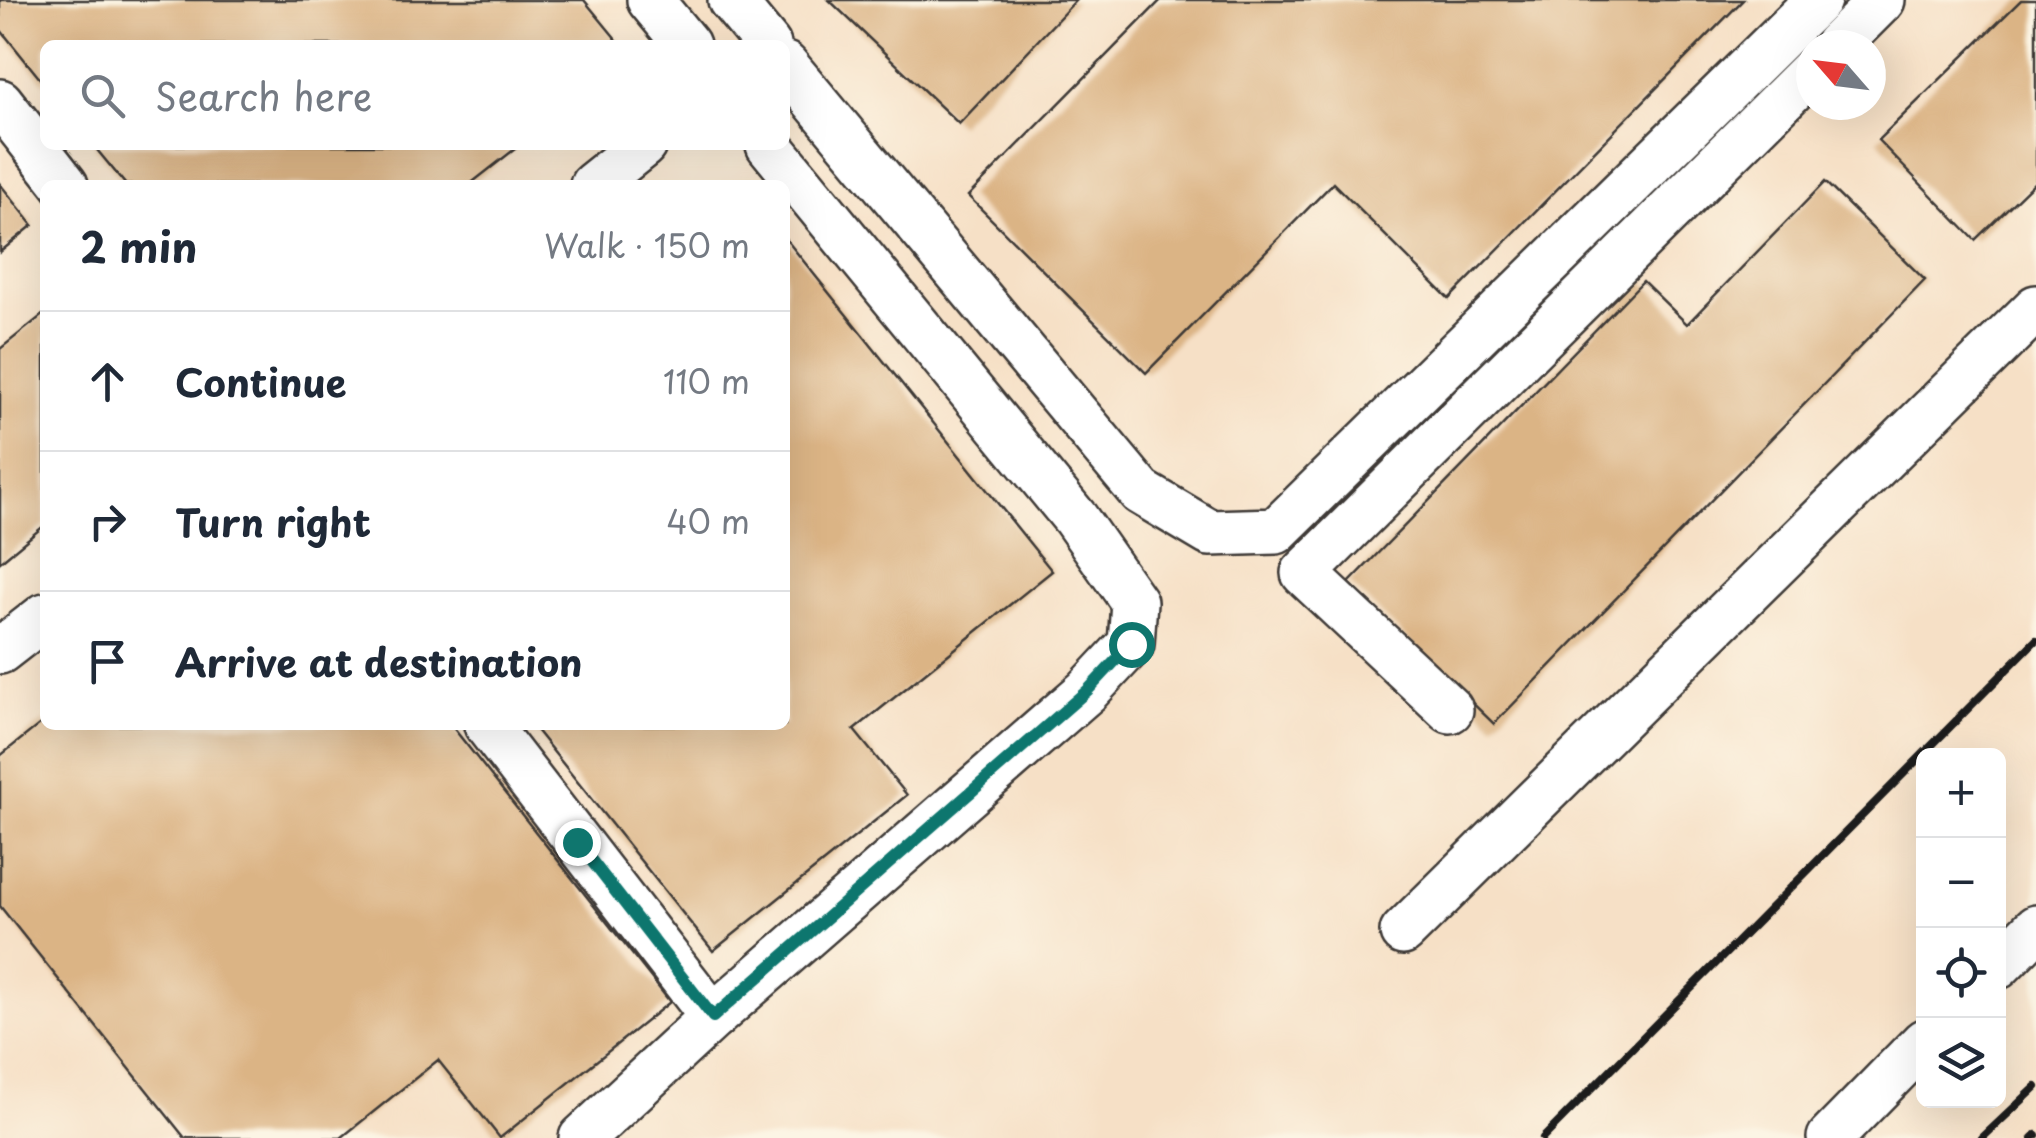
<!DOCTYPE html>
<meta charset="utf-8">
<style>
body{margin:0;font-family:"Playpen Sans",sans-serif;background:#f6f6f7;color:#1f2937}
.controls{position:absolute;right:30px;bottom:30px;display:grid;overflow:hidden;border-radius:15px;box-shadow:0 10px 40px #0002}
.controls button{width:90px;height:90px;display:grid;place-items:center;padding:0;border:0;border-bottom:2px solid #e0e1e3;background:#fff;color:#1f2937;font:50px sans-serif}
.compass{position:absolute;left:1796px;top:30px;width:90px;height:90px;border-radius:50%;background:#fff;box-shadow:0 10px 40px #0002;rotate:298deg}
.stop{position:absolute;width:30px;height:30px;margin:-22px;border:8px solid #0f766e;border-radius:50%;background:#fff}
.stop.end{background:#0f766e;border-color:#fff;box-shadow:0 2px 10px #0008}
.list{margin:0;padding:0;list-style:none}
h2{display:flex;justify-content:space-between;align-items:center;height:130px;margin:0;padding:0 40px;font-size:42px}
h2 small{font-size:32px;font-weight:400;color:#747a83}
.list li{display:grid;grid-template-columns:65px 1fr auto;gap:30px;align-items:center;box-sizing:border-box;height:140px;padding:0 40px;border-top:2px solid #e0e1e3}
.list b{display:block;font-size:38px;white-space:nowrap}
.list em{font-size:32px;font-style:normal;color:#747a83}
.icon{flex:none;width:55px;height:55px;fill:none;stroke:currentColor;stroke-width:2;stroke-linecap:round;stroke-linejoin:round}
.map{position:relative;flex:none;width:2036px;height:1138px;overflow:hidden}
.search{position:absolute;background:#fff;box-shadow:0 10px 40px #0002;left:40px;top:40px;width:750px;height:110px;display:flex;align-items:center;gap:25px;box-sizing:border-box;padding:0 35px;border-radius:15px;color:#747a83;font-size:38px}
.panel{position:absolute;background:#fff;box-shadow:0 10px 40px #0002;left:40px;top:180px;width:750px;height:550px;border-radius:15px}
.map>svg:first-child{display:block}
.building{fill:#dbb485}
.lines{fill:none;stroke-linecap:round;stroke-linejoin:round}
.minor-casing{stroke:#3d3936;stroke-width:50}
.minor{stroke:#fff;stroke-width:45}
.rail{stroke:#1c1c1c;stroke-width:8}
.route{stroke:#0f766e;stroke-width:12}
</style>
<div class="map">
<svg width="2036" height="1138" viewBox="0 0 2036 1138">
<rect width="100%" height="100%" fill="#fcf5e5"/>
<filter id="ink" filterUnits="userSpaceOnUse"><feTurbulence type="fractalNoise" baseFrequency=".01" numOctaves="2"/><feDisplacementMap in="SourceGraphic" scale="20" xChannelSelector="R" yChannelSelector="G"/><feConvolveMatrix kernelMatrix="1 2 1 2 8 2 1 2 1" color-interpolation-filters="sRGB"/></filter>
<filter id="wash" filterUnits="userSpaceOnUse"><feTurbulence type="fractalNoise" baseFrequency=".0048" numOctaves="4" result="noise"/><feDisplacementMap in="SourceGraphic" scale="40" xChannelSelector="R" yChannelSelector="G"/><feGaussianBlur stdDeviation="2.25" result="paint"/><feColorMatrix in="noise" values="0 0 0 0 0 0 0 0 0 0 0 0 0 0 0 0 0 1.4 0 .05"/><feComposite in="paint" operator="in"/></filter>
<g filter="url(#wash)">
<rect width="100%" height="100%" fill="#f6e0c6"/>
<g id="blocks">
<g class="building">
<polygon points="0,0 584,0 621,45 45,45 45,85 0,29"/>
<polygon points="829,0 1076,0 959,124"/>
<polygon points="1161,0 1743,0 1449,299 1333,183 1146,373 968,196"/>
<polygon points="2021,0 2036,0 2036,181 1975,240 1878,140"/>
<polygon points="93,145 520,145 469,185 126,185"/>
<polygon points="1825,182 1925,280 1494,724 1349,583 1643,281 1687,324"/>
<polygon points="0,184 33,225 0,252"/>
<polygon points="785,238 1052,571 854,730 907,795 713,951 532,725 785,725"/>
<polygon points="45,313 45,525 0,562 0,349"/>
<polygon points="45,720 45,725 451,725 670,1002 500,1138 438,1060 341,1138 185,1138 0,906 0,756"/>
</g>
</g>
</g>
<g filter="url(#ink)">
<use href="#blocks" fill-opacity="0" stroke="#3d3936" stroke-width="2.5"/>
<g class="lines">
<defs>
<g id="minor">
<polyline points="650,0 687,45"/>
<polyline points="731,0 768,45"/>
<polyline points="1837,45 1882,0"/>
<polyline points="785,65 1141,492 1210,533 1276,531 1818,0"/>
<polyline points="0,102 65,185"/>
<polyline points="593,185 643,145"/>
<polyline points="0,651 45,616"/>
<polyline points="1450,710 1304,573 1811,71"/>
<polyline points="487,725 713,1017"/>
<polyline points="1403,932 2036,308"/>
<polyline points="1998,966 2036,928"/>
<polyline points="582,1138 713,1017 1087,691 1131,644 1134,602 1075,518 769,145"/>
<polyline points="1830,1138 1924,1042"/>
</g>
</defs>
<use href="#minor" class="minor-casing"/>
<use href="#minor" class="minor"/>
<g class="rail">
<polyline points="1543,1138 2036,640"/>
<polyline points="1982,1138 2036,1087"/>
<polyline points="2033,1138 2036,1135"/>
</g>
</g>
</g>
<g class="lines" filter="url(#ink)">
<polyline class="route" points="577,842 713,1017 1088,690 1131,644"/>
</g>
</svg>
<div class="controls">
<button>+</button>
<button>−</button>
<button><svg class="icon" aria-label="locate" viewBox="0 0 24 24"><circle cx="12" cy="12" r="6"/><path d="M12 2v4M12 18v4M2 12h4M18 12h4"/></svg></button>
<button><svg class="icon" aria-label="layers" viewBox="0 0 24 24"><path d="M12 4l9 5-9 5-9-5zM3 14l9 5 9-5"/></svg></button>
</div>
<svg class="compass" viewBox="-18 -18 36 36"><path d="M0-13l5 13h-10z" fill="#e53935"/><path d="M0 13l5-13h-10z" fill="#747a83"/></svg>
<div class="stop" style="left:1131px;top:644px"></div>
<div class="stop end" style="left:577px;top:842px"></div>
<div class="search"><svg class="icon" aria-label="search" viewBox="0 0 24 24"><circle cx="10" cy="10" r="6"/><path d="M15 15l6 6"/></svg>Search here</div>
<section class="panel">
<h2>2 min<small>Walk · 150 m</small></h2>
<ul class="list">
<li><svg class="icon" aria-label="ahead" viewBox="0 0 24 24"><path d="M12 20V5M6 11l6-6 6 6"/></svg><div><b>Continue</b></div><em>110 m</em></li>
<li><svg class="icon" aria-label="right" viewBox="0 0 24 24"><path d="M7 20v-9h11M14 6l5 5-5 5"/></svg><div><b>Turn right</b></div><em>40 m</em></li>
<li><svg class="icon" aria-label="arrive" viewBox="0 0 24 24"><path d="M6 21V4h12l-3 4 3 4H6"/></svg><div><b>Arrive at destination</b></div></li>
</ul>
</section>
</div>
